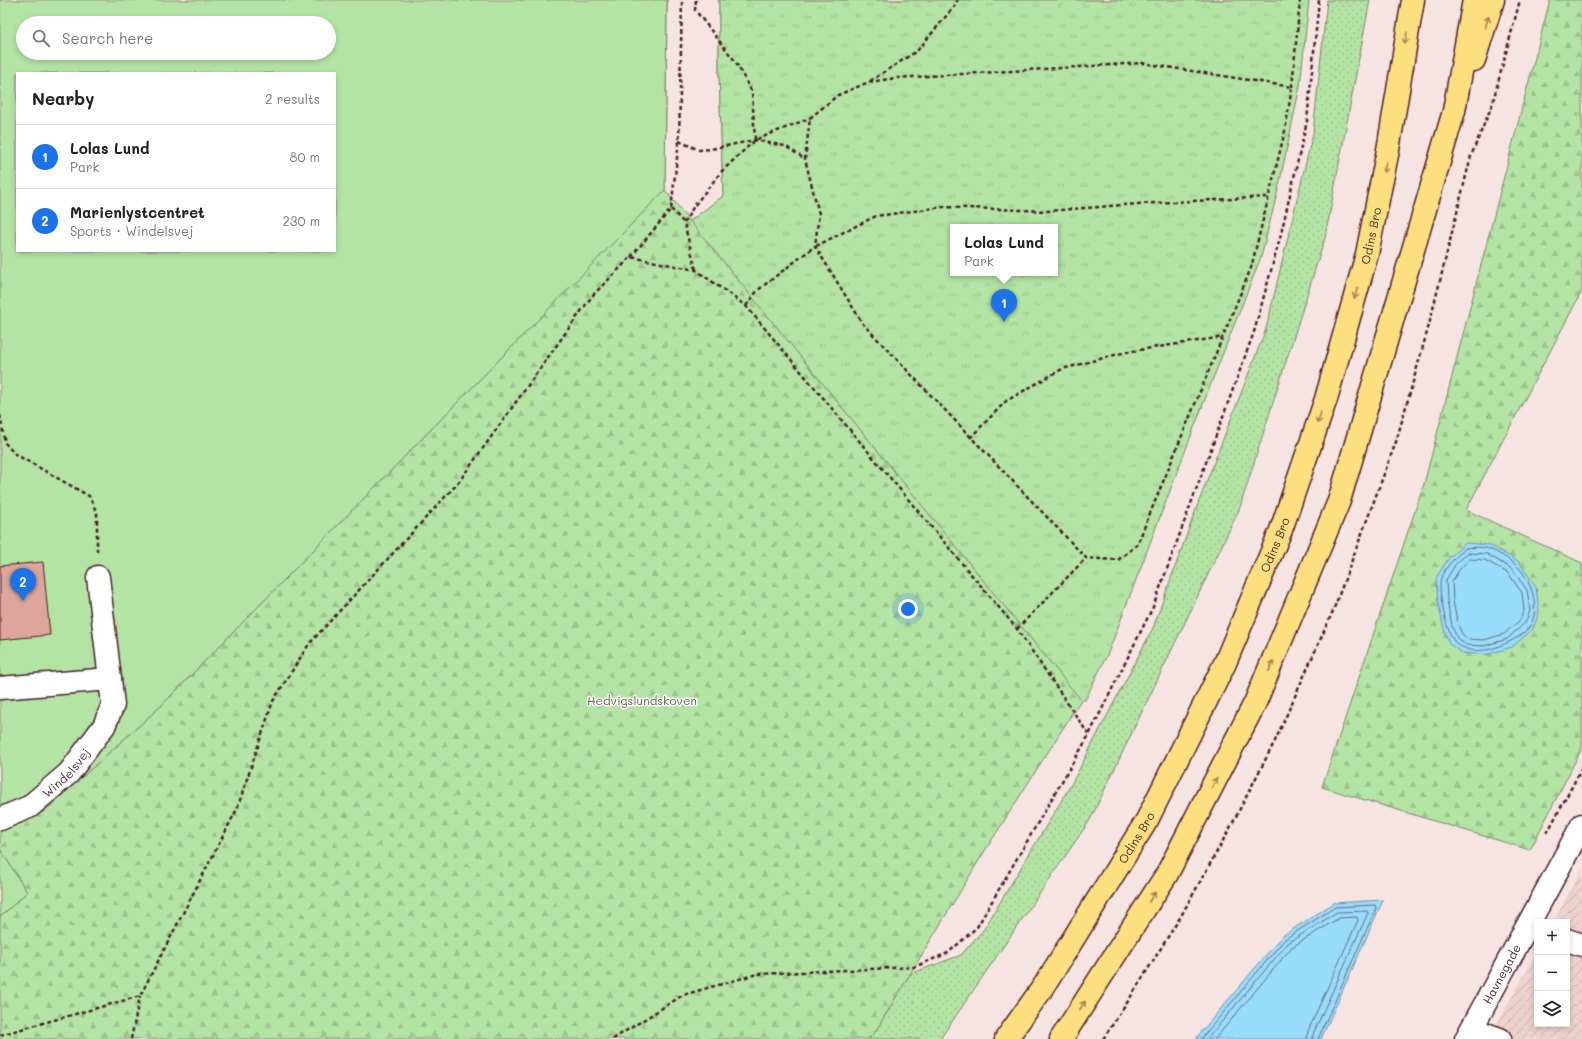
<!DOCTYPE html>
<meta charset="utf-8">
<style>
:root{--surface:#fff;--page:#f6f6f6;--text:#222;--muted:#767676;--line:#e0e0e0;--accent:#1a73e8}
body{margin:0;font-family:Mali,sans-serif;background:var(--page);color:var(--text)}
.controls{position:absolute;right:12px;bottom:12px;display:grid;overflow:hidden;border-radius:0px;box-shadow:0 2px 6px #0003}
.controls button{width:36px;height:36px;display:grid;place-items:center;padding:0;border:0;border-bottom:1px solid var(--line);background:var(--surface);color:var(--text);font:20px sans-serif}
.you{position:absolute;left:908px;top:609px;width:14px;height:14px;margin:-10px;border:3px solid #fff;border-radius:50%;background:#1a73e8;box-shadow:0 0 0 6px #1a73e833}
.badge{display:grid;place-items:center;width:26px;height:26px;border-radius:50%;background:var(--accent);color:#fff;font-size:13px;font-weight:700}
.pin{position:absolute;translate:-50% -33px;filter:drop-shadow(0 1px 2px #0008)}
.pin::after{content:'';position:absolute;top:21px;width:14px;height:12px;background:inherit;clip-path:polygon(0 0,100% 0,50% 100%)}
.popup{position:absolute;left:950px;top:224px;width:108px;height:52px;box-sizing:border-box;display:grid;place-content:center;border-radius:0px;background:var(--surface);filter:drop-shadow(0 1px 3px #0005);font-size:13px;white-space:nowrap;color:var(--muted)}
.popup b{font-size:15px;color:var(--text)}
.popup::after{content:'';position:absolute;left:50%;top:100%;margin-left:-8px;border:8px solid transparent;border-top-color:var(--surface)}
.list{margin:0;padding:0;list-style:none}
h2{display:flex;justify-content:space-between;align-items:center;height:52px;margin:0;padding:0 16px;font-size:17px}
h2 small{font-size:13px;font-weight:400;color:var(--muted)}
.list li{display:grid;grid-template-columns:26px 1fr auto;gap:12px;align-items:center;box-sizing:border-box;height:64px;padding:0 16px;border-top:1px solid var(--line)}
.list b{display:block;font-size:15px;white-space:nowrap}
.list p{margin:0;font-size:13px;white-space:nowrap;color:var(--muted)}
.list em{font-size:13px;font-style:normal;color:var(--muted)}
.icon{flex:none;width:22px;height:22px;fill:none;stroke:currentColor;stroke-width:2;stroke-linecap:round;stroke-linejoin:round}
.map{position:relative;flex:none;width:1582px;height:1039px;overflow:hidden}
.search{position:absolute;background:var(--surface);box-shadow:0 2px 6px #0003;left:16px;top:16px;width:320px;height:44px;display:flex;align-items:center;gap:10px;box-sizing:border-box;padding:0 14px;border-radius:22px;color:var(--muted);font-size:15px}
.panel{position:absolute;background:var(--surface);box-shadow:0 2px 6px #0003;left:16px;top:72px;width:320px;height:180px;border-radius:0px}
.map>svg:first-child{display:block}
.industrial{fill:url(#industrial-furrows)}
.grass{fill:url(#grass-dots);stroke:#7e8268}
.forest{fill:url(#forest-firs);stroke:#7e8268;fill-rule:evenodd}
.park{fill:url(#park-tufts);stroke:#7e8268;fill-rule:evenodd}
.garden{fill:#b3e4a4;stroke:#7e8268;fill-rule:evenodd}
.water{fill:#98dcfb;stroke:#7990a8}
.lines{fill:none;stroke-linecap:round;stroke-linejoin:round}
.shore{stroke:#696b7e;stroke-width:1}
.building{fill:#dea59a;stroke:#4a1f2b}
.minor-casing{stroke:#4a1f2b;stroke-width:25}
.major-casing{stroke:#4a1f2b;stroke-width:25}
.path{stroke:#4a1f2b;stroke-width:2.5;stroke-dasharray:4 3;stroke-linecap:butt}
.minor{stroke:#fff;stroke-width:22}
.major{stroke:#fce080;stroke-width:22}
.oneway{stroke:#a38056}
.labels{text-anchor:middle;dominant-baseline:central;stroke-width:3;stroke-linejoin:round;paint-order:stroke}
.street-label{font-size:12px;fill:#4a1f2b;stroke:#fff}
.park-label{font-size:12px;fill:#6a5a4f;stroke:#fff}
</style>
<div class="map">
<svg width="1582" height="1039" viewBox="0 0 1582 1039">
<defs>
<pattern id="industrial-furrows" width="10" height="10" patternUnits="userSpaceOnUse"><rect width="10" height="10" fill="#eed1cc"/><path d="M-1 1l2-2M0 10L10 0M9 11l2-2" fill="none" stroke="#ceb3af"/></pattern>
<pattern id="grass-dots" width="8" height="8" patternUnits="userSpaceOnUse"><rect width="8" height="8" fill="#b3e4a4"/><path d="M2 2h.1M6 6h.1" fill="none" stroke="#9bc38d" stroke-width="1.8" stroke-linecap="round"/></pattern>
<pattern id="forest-firs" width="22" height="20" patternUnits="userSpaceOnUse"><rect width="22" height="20" fill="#b3e4a4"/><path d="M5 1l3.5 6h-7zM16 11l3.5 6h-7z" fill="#9bc38d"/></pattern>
<pattern id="park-tufts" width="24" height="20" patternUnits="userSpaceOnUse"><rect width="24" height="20" fill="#b3e4a4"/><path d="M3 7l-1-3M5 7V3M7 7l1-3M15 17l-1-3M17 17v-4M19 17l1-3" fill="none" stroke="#9bc38d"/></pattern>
</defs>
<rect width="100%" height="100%" fill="#f5e4e1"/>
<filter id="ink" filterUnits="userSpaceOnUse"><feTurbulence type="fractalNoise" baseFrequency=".025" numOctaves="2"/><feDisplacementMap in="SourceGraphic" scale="8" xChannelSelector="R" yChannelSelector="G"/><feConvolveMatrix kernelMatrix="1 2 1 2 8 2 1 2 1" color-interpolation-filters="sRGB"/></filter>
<g filter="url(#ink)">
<path class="industrial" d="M 1582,869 L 1582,1039 L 1489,1039 L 1537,951 L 1537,1024 L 1567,1024 L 1567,922 L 1553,922 Z"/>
<path class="grass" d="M 1327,0 L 1370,0 L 1325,238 L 1239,510 L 1090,820 L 940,1039 L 868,1039 L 875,1032 L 910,974 L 961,955 L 984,929 L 1072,783 L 1153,628 L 1199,501 L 1266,329 L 1313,133 Z"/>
<g class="forest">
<path d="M 667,0 L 665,190 L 690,221 L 723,196 L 719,71 L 719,0 L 1297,0 L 1106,649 L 1081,700 L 981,857 L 875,1032 L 868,1039 L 0,1039 L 0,917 L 27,892 L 0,849 L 0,831 L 43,812 L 162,705 L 664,190 ZM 953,227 L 1055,227 L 1055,273 L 953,273 Z"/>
<path d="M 1550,0 L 1582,0 L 1582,291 L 1466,510 L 1582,563 L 1582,748 L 1530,850 L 1322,787 L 1424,484 Z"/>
</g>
<path class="park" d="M 719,0 L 1309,0 L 1300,86 L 1278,190 L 1261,257 L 1210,386 L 1108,653 L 1085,700 L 1081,700 L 690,221 L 723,196 L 719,71 ZM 953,227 L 1055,227 L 1055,273 L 953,273 Z"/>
<g class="garden">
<path d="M 0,0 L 667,0 L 665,190 L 162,705 L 43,812 L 0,831 ZM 23,23 L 329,23 L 329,53 L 23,53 ZM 17,73 L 335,73 L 335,251 L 17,251 Z"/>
<path d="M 0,849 L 27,892 L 0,917 Z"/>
</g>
<g class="water">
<path d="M 1465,543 L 1490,545 L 1519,562 L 1536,587 L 1539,612 L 1533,629 L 1512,647 L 1485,655 L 1463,653 L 1449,644 L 1444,629 L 1438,603 L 1436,578 L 1448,559 Z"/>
<path d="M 1383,900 L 1321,1039 L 1197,1039 L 1197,1037 L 1282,936 L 1334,903 Z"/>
</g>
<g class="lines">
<g class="shore">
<path d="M 1466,548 C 1473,547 1484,547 1490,549 C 1498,553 1509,559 1516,565 C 1531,579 1541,608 1530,626 C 1522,637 1506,644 1494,648 C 1481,652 1468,652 1457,644 C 1447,638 1437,589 1441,578 C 1445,566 1457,556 1466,548 Z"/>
<path d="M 1468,553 L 1487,554 L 1512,569 L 1527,590 L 1530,611 L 1525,623 L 1507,639 L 1484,646 L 1466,645 L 1457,638 L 1452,626 L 1447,601 L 1446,580 L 1455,565 Z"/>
<path d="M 1470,559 L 1485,560 L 1508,573 L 1522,593 L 1524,610 L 1520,620 L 1504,634 L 1484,640 L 1468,639 L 1462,634 L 1458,625 L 1453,601 L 1452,581 L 1460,569 Z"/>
<path d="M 1201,1039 L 1285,939 L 1335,907 L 1375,905 L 1376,908 L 1318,1039"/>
<path d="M 1207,1039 L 1288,943 L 1337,912 L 1367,911 L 1368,913 L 1313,1034 L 1313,1039"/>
<path d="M 1215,1039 L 1292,947 L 1339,918 L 1357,917 L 1358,920 L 1308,1031 L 1307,1039"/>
</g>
</g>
<path class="building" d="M 43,562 L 50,635 L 0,640 L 0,566 Z"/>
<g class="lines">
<g class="minor-casing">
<g id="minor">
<path d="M 0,688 L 110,679"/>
<path id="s1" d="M 0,819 L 29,807 L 69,773 L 104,726 L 113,705 L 98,577"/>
<path d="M 1567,940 L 1582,945"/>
<path d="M 1472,1029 L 1500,1039"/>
<path id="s2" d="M 1466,1039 L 1582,825"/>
</g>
</g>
<g class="major-casing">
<g id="major">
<path d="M 1474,60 L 1493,0"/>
<path id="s3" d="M 1006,1039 L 1044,986 L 1147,820 L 1225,663 L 1281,530 L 1326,399 L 1367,254 L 1388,150 L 1413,0"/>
<path d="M 1061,1039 L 1167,874 L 1255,703 L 1339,501 L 1454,111 L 1474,0"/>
</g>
</g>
<g class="path">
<path d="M 696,0 L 695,10 L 735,61 L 752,92 L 755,140"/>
<path d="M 870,81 L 917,51 L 957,3 L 957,0"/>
<path d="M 1292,87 L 1300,0"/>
<path d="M 679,141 L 699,150 L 711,149 L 755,140 L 785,146 L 805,159"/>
<path d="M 671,209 L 684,223 L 696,270"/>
<path d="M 684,223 L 694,206 L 721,172 L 755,140 L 810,118"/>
<path d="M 816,246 L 876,216 L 943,207 L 1047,211 L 1136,204 L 1269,197"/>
<path d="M 631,257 L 671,209 L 679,141 L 682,0"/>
<path d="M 746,306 L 758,290 L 815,246 L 863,324 L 1086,558 L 1118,560 L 1137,545 L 1251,268 L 1285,131 L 1292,87 L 1142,63 L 896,78 L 869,82 L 838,95 L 810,118 L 805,159 L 819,214 L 815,246"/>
<path d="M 0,415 L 5,443 L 15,454 L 89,496 L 97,513 L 97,553"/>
<path d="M 970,438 L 1006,401 L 1062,369 L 1126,352 L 1223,337"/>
<path d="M 1017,629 L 1086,558"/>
<path d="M 1547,833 L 1582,768"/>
<path d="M 0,1035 L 140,996 L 237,809 L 273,701 L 309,644 L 458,483 L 592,296 L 631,257 L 696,270 L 746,306 L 1017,629 L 1089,735"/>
<path d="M 131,1039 L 140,996"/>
<path d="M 613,1039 L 683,995 L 757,974 L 914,967 L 948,953 L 977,927 L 1089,735 L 1153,607 L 1254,332 L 1280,238 L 1307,121 L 1319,0"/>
<path d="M 1103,1039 L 1125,1006 L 1181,916 L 1230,828 L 1275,741 L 1333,611 L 1396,442 L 1429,325 L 1471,156 L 1492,105 L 1520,0"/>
</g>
<use href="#minor" class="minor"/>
<use href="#major" class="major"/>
</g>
<defs><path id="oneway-shaft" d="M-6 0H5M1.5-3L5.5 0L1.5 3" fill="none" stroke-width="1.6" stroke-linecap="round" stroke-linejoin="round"/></defs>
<g class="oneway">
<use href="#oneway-shaft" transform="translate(1487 22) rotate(-73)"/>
<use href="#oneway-shaft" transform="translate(1406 38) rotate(99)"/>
<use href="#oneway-shaft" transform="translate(1385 167) rotate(102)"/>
<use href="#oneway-shaft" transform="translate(1356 293) rotate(106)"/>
<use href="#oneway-shaft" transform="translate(1319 418) rotate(109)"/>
<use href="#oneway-shaft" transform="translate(1271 666) rotate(-67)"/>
<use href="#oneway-shaft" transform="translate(1214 783) rotate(-63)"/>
<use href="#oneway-shaft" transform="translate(1152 897) rotate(-57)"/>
<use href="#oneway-shaft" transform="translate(1082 1006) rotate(-57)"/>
</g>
</g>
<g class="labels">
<g class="street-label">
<text stroke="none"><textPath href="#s3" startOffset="888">Odins Bro</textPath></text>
<text stroke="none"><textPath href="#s3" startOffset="564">Odins Bro</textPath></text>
<text stroke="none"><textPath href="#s1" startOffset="82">Windelsvej</textPath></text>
<text stroke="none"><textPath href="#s3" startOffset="240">Odins Bro</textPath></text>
<text stroke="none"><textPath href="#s2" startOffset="74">Havnegade</textPath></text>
</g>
<g class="park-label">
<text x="642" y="700">Hedvigslundskoven</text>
</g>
</g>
</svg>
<div class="controls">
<button>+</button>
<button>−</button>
<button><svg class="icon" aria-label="layers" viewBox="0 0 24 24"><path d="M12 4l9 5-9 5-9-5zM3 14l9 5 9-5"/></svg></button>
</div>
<div class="you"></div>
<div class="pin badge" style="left:1004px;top:322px">1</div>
<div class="popup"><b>Lolas Lund</b>Park</div>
<div class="pin badge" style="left:23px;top:601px">2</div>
<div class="search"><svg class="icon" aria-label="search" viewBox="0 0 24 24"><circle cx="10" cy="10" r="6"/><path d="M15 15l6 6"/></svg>Search here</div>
<section class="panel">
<h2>Nearby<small>2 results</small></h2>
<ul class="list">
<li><span class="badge">1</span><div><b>Lolas Lund</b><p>Park</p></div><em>80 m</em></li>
<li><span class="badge">2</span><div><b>Marienlystcentret</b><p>Sports · Windelsvej</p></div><em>230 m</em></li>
</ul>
</section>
</div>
